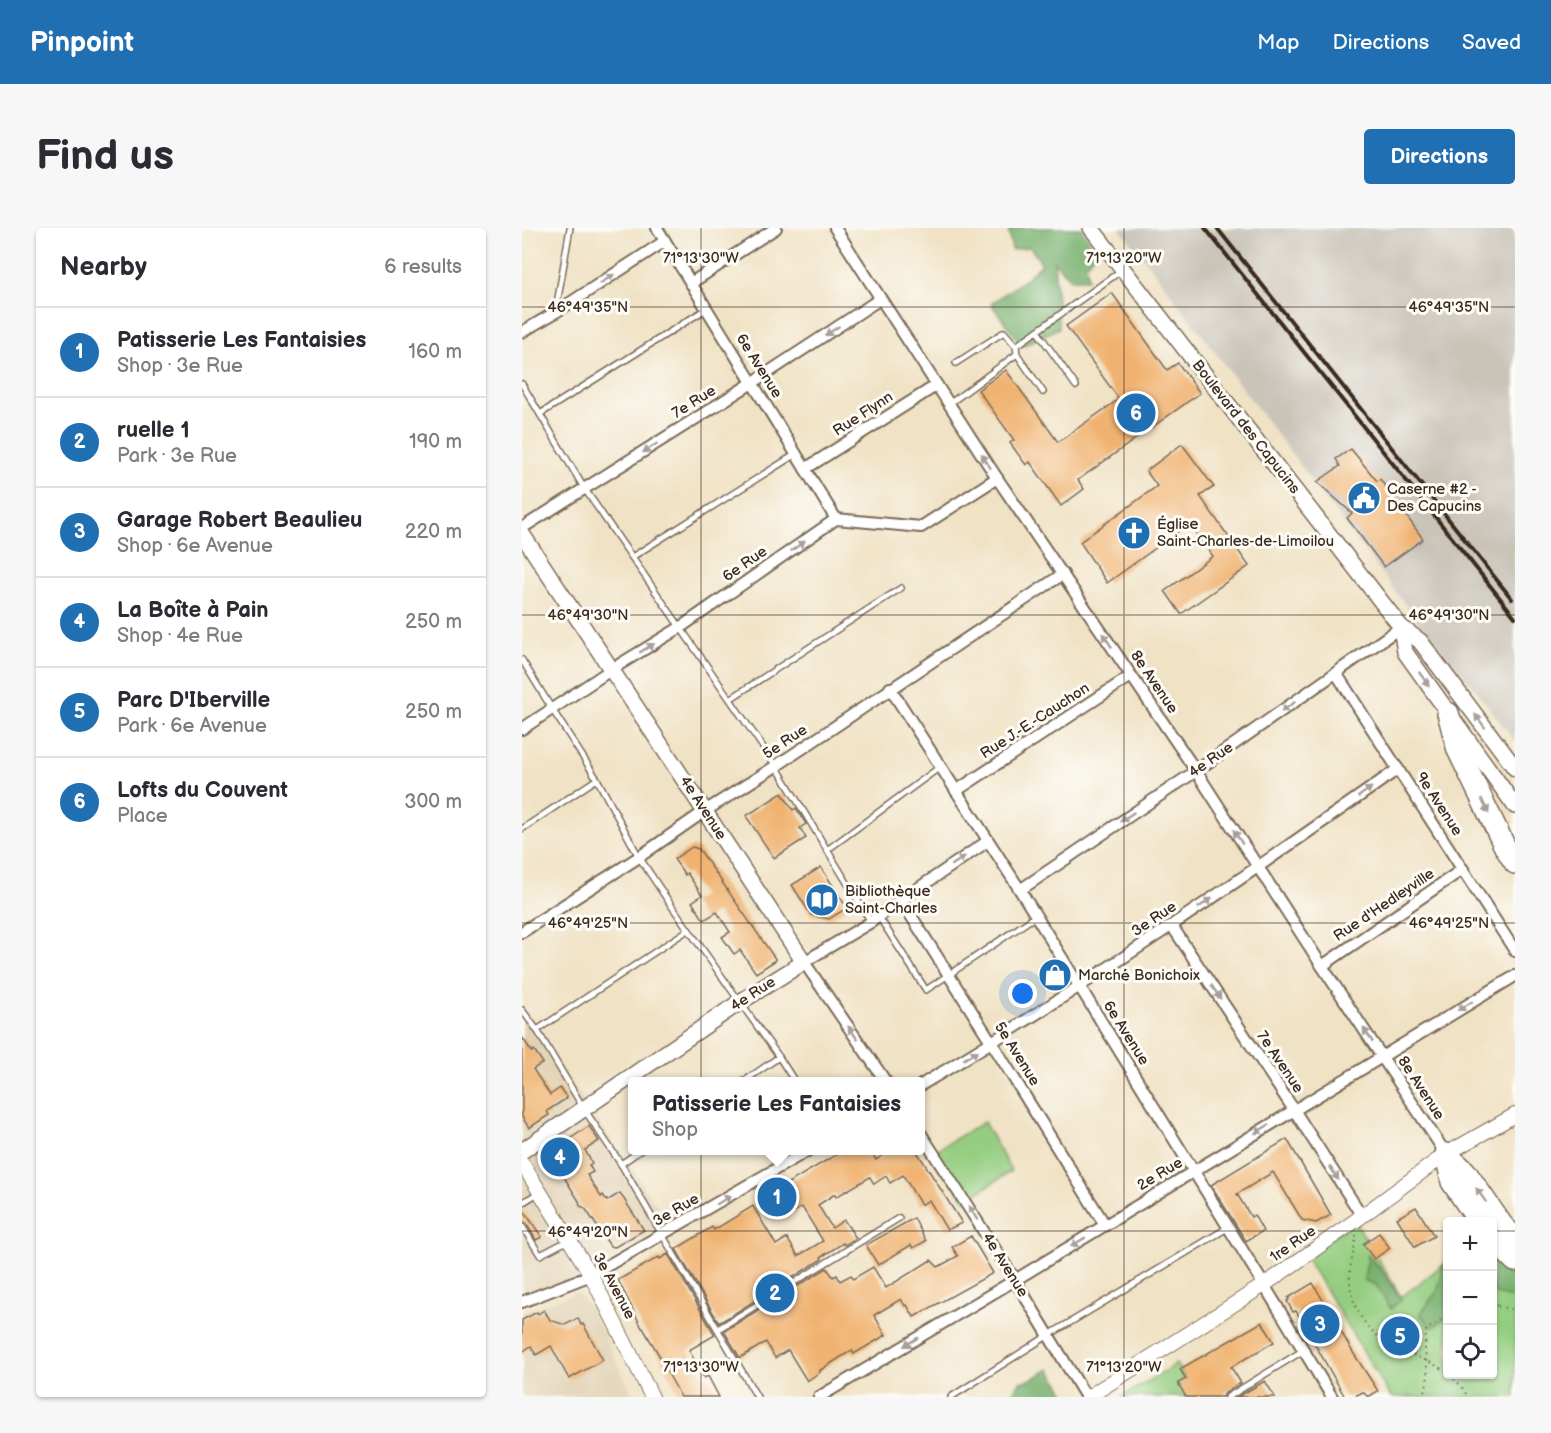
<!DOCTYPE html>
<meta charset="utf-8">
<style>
:root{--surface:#fff;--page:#f7f7f7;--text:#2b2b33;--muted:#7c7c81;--line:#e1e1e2;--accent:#1f6fb2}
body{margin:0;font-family:"Balsamiq Sans",sans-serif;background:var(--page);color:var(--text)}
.controls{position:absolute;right:18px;bottom:18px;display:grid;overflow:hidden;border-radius:6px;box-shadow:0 2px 4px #0004}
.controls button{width:54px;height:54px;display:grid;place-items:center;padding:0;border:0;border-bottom:2px solid var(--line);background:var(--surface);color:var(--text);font:30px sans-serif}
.you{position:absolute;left:501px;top:766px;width:21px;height:21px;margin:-15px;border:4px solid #fff;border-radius:50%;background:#1a73e8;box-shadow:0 0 0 9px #1a73e833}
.badge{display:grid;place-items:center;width:39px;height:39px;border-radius:50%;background:var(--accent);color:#fff;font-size:20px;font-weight:700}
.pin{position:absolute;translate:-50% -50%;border:3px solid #fff;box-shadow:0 2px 6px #0006}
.popup{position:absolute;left:106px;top:849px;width:297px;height:78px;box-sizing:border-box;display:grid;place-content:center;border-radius:6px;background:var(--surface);filter:drop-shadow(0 2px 4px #0005);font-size:20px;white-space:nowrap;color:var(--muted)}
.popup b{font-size:22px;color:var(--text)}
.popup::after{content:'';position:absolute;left:50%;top:100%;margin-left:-12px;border:12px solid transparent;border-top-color:var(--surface)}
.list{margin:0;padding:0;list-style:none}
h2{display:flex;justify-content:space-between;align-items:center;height:78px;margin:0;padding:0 24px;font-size:26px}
h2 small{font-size:20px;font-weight:400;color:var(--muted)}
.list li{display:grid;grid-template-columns:39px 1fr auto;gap:18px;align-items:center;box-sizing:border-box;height:90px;padding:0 24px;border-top:2px solid var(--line)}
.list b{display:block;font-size:22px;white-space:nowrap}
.list p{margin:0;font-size:20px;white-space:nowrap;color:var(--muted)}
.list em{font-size:20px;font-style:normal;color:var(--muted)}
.icon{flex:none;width:33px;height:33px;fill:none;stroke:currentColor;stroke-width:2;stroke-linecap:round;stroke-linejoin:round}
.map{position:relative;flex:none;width:993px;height:1169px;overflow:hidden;border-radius:6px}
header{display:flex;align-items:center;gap:36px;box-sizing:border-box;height:84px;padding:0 30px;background:var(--accent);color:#fff}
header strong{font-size:28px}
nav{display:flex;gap:33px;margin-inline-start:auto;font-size:21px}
.intro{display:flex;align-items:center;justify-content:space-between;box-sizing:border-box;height:144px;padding:0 36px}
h1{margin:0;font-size:42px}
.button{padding:15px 27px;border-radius:6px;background:var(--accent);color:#fff;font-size:21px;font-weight:700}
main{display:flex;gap:36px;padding:0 36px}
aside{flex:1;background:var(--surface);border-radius:6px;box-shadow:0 2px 4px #0004}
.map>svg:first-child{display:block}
.built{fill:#e1d2b4}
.industrial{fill:#c9c3b8}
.green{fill:#94cd80;stroke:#687c4f;stroke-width:1.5}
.forest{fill:#77b06e;stroke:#596d46;stroke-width:1.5}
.building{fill:#f0b270}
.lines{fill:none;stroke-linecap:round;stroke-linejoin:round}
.service-casing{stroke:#7a6a58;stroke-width:8}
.minor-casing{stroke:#7a6a58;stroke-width:14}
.tertiary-casing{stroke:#7a6a58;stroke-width:16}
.secondary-casing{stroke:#7a6a58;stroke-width:18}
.motorway-casing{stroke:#7a6a58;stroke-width:24}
.path{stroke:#7a6a58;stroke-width:2;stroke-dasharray:1.5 4.5;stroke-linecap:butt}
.service{stroke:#fff;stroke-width:5}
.minor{stroke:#fff;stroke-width:10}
.tertiary{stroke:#fff;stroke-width:14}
.secondary{stroke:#fff;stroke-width:15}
.motorway{stroke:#fff;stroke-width:21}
.rail{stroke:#3b2a1e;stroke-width:4}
.oneway{fill:#a79f9a}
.ticks{fill:none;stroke:#3b2a1e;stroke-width:1.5;stroke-opacity:0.45}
.labels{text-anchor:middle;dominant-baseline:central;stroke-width:6;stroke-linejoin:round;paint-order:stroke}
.street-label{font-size:15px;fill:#3b2a1e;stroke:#fdfcf7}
.poi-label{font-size:15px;fill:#3b2a1e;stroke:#fdfcf7;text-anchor:start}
.ticks-label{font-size:15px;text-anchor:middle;fill:#3b2a1e;stroke:#fdfcf7;stroke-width:6;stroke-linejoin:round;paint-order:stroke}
</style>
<header>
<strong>Pinpoint</strong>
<nav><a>Map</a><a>Directions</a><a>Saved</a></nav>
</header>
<div class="intro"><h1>Find us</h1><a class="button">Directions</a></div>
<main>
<aside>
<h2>Nearby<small>6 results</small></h2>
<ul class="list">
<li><span class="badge">1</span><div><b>Patisserie Les Fantaisies</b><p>Shop · 3e Rue</p></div><em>160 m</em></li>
<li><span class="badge">2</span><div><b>ruelle 1</b><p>Park · 3e Rue</p></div><em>190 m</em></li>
<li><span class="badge">3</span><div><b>Garage Robert Beaulieu</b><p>Shop · 6e Avenue</p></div><em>220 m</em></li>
<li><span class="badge">4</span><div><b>La Boîte à Pain</b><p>Shop · 4e Rue</p></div><em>250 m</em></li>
<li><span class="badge">5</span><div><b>Parc D'Iberville</b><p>Park · 6e Avenue</p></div><em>250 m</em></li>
<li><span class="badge">6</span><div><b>Lofts du Couvent</b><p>Place</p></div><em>300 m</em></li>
</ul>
</aside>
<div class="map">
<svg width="993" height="1169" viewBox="0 0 993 1169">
<rect width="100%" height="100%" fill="#fdfcf7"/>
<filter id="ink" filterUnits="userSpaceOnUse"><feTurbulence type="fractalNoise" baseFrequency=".0167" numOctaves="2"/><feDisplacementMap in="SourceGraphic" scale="12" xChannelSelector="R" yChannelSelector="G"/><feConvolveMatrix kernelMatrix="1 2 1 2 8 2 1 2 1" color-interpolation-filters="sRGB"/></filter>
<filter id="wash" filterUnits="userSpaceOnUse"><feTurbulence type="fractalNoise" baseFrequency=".008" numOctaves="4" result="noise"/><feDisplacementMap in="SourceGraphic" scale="24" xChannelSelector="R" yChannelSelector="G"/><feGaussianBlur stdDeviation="1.35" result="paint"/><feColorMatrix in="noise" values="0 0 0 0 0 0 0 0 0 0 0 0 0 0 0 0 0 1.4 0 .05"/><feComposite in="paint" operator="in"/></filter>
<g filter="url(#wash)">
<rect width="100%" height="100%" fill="#f0e2c4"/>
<g class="built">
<path d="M 0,784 L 146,993 L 69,1045 L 0,1072 Z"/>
<path d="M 52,1065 L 56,1065 L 59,1068 L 64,1076 L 67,1077 L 112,1169 L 0,1169 L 0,1085 Z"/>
</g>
<path class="industrial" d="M 597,0 L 993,0 L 993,513 L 958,468 L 901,400 L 634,46 Z"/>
<g class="green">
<path d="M 462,894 L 489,943 L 443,973 L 411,924 Z"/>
<path d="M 833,993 L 879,1069 L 925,1034 L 926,1146 L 970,1146 L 971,1027 L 993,1047 L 993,1169 L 869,1169 L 783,1028 Z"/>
<path d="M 654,1136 L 675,1169 L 600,1169 Z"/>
</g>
<g class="forest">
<path d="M 486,0 L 559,0 L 574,25 L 564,36 L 566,51 L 549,51 L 532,34 L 537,100 L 500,118 L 469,76 L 503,51 L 520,36 L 508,19 L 490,22 Z"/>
<path d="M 846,1027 L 863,1047 L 879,1071 L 869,1081 L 854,1057 L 842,1052 Z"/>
<path d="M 971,1031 L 993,1050 L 993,1071 L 974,1066 L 971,1061 Z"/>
<path d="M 925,1035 L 925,1089 L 910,1100 L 898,1086 L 916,1062 L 921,1039 Z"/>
<path d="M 528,1141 L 542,1164 L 533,1169 L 488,1169 L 498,1154 L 510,1151 Z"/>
</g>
<g id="blocks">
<g class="building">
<path d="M 590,65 L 645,142 L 656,135 L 678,165 L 556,252 L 562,261 L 539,278 L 508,234 L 504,237 L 488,215 L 492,212 L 456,162 L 484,142 L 536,214 L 597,171 L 544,98 Z"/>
<path d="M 660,216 L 692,259 L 678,268 L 727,338 L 659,386 L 643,363 L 691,328 L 667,296 L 585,355 L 558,314 L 635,258 L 624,243 Z"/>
<path d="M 829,221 L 855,253 L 858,251 L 901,311 L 862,339 L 825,290 L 830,285 L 795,254 L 818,238 L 814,231 Z"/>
<path d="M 260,565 L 271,582 L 274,580 L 284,596 L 278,600 L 284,610 L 252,630 L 224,588 Z"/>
<path d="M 170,619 L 177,621 L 254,732 L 234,745 L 218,722 L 212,726 L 200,709 L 208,704 L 195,684 L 182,692 L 170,674 L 180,667 L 165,645 L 163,647 L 152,631 Z"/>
<path d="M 299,639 L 325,680 L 307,691 L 289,687 L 270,657 Z"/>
<path d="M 0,809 L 10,824 L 12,822 L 21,835 L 11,841 L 28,867 L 38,860 L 45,870 L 25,883 L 27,887 L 7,900 L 0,889 Z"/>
<path d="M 67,898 L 77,913 L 63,922 L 70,935 L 67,937 L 71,944 L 65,947 L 79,969 L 81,967 L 85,973 L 98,965 L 122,1002 L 93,1019 L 88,1018 L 63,980 L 58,978 L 57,973 L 27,925 Z"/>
<path d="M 765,911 L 809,987 L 794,995 L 780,992 L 751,944 L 715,966 L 729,989 L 732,987 L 741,1003 L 724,1013 L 689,957 Z"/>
<path d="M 322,922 L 348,922 L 354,932 L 369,922 L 394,922 L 440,995 L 425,1002 L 407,972 L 399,977 L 381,947 L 368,955 L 364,948 L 352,956 L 348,949 L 314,969 L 313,966 L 296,977 L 310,1000 L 322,992 L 334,1010 L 323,1017 L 321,1015 L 299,1029 L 300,1031 L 197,1095 L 154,1021 L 190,999 L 192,1002 L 231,978 L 254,1017 L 265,1010 L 276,1028 L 301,1013 L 280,979 L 267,987 L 254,964 L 267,957 L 266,955 Z"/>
<path d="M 894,979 L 912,1008 L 893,1019 L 875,990 Z"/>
<path d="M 0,980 L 20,1009 L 14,1012 L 4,995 L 0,993 Z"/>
<path d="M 392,990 L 404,1013 L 391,1020 L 389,1017 L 356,1037 L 344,1017 Z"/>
<path d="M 857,1005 L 868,1020 L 852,1031 L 841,1016 Z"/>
<path d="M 449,1008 L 471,1045 L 392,1089 L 385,1077 L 383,1078 L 379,1071 L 352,1087 L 364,1107 L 332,1126 L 330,1122 L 297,1143 L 298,1144 L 285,1153 L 266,1122 L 253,1130 L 244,1114 L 218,1130 L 202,1103 L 305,1040 L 311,1049 L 315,1047 L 318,1053 L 329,1047 L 331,1051 L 351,1039 L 364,1060 L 409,1032 L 416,1039 L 436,1028 L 430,1019 Z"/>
<path d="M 146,1026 L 193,1107 L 167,1122 L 182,1150 L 186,1148 L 197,1169 L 159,1169 L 143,1140 L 144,1139 L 121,1100 L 120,1100 L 96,1052 L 137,1029 L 138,1031 Z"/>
<path d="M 791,1055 L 832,1126 L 856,1163 L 846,1169 L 841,1164 L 831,1169 L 823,1169 L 774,1083 L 771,1084 L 765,1073 L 767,1072 L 766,1070 Z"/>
<path d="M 22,1082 L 28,1092 L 43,1097 L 56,1090 L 59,1097 L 61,1096 L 81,1132 L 47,1151 L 29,1118 L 14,1127 L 9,1118 L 0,1124 L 0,1092 L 15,1084 L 16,1086 Z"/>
<path d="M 740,1094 L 752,1114 L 709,1139 L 719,1155 L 703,1165 L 701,1169 L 664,1169 L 656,1155 L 664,1151 L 658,1141 Z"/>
<path d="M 743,1153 L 753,1169 L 715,1169 L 724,1164 Z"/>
</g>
</g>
</g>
<g filter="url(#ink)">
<use href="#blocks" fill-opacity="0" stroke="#7a6a58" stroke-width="1.5"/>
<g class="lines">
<g class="service-casing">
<g id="service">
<path d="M 34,82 L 48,0"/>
<path d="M 515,103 L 554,158"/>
<path d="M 495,126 L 521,164"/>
<path d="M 434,135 L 482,104 L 494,118"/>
<path d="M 0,156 L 62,260 L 254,538 L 349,694"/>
<path d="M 427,176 L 495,126 L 494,118 L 600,42"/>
<path d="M 18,186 L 184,81"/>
<path d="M 110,329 L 274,226"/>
<path d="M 0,432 L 30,481 L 75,551 L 117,629 L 149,677 L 257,829 L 273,854"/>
<path d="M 208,471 L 379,360"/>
<path d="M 0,601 L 75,551"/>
<path d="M 305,622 L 418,539"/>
<path d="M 357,689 L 404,762 L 514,688"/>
<path d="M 0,782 L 15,802 L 62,881 L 99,936 L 235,1169"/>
<path d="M 15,802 L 166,702"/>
<path d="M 221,854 L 257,829"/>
<path d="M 99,936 L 119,922"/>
<path d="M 0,975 L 16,965"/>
<path d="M 0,998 L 18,1027 L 47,1012"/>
<path d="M 196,1101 L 377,990"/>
<path d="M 429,1169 L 527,1107 L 707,999"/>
<path d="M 706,1169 L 782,1122"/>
</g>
</g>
<g class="minor-casing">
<g id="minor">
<path d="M 135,0 L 314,291"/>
<path d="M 313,0 L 475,250 L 674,543 L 800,738 L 924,926"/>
<path d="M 169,55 L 254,0"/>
<path d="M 0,104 L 34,84 L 143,13"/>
<path d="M 283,241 L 415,157"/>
<path d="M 0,300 L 230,155 L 358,71"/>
<path d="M 814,445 L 993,723"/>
<path d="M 368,460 L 498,662 L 742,1057 L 810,1169"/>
<path d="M 0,501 L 90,441 L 159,399 L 314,291 L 399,299 L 475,250"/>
<path d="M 434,563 L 609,448"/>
<path d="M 498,662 L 674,543 L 879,399"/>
<path d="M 379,672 L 470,815 L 583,997"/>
<path d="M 650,698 L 772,882 L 840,988"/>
<path d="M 0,704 L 117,629 L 183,583 L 254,538 L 541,346"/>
<path d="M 800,738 L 941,641"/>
<path d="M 364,854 L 282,734 L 349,694 L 379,672 L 466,613"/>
<path d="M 399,857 C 563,759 720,651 876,541"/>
<path d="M 399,906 L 493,1052 L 564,1169"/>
<path d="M 0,1074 L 69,1047 L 287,922"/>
<path d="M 297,1169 L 493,1052 L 993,748"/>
</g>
</g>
<g class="tertiary-casing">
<g id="tertiary">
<path d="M 0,935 L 69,1047 L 130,1169"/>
<path d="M 566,1169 L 742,1057 L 833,993 L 924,926 L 993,887"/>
</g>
</g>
<g class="secondary-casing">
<g id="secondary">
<path d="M 569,0 L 879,399 L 898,413 L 993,540"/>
<path d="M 0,306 L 282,734 L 218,774 L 0,923"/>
<path d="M 879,399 L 883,424 L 993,578"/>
</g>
</g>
<g class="motorway-casing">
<g id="motorway">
<path d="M 926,485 L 936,522 L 983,619 L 993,635"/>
<path d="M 924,926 L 943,943 L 980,997 L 993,1010"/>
<path d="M 924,926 L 930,954 L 957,994"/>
<path d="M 970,1010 L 993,1033"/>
</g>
</g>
<g class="path">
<path d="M 834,1007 C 833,1019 829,1032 828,1044 C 826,1075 843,1105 872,1118 C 890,1127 909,1133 926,1145"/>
<path d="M 970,1072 L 976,1079"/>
<path d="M 970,1077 L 993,1082"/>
<path d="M 928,1146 L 940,1159 L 946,1169"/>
<path d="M 902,1169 L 906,1149 L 903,1121 L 904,1102 L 926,1088"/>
</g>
<use href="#service" class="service"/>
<use href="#minor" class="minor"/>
<use href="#tertiary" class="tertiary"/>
<use href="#secondary" class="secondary"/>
<use href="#motorway" class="motorway"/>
<g class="rail">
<path d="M 683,0 L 993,389"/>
<path d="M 695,0 L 990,371"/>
</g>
</g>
<defs><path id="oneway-solid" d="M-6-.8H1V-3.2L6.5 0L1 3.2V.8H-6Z" transform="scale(1.5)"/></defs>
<g class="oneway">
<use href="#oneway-solid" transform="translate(85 51) rotate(-33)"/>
<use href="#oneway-solid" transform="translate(310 103) rotate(147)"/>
<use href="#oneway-solid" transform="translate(128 220) rotate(148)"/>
<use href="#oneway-solid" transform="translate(464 233) rotate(-123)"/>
<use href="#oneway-solid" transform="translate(276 318) rotate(-35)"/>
<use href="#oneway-solid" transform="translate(585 412) rotate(-124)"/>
<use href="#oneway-solid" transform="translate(125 420) rotate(-31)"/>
<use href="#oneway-solid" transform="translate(902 451) rotate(54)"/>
<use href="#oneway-solid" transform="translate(766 479) rotate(145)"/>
<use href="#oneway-solid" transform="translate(958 493) rotate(-127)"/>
<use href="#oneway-solid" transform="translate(843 564) rotate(-35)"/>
<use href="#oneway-solid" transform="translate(963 578) rotate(64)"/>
<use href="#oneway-solid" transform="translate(605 589) rotate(146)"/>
<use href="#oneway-solid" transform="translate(716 609) rotate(-122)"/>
<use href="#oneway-solid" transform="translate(436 633) rotate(-34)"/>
<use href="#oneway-solid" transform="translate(683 675) rotate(-34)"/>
<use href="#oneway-solid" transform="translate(694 764) rotate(56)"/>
<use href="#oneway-solid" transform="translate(943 778) rotate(149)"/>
<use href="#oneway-solid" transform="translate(331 805) rotate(-125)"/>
<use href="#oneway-solid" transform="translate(846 807) rotate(-124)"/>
<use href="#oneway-solid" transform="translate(449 827) rotate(-31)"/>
<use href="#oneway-solid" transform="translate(740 901) rotate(148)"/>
<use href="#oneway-solid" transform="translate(812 945) rotate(58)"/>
<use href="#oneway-solid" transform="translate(959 967) rotate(-125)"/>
<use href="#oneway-solid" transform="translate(202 972) rotate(-30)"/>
<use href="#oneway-solid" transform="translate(451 985) rotate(-122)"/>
<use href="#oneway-solid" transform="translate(556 1014) rotate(149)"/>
<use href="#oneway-solid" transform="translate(389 1114) rotate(149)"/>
</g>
</g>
<path class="ticks" d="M 179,0 L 179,1169M 602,0 L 602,1169M 0,79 L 993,79M 0,387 L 993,387M 0,695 L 993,695M 0,1003 L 926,1003M 970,1003 L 993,1003"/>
<defs>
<g id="civic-disc" transform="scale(1.725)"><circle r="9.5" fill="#1f6fb2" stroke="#fdfcf7"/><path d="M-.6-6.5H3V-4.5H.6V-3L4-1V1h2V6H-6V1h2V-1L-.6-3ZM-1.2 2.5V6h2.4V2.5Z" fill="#fff"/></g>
<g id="church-disc" transform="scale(1.725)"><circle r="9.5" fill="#1f6fb2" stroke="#fdfcf7"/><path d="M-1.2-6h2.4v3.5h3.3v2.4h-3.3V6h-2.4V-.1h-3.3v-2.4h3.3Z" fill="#fff"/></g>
<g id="library-disc" transform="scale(1.725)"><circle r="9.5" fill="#1f6fb2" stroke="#fdfcf7"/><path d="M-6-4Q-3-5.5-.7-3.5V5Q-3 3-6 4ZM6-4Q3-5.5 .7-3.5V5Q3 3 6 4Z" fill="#fff"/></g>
<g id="shop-disc" transform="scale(1.725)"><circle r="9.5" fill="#1f6fb2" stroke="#fdfcf7"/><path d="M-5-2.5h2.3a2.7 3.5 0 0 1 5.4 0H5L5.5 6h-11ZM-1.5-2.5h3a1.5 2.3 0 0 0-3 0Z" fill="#fff"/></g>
</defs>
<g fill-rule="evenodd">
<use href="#civic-disc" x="842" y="270"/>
<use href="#church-disc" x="612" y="305"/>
<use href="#library-disc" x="300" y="672"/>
<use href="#shop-disc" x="533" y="747"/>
</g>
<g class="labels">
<g class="street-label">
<text transform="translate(237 138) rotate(58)">6e Avenue</text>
<text transform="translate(172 174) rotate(-32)">7e Rue</text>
<text transform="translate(341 186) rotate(-33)">Rue Flynn</text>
<text transform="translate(724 199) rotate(52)">Boulevard des Capucins</text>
<text transform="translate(223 336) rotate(-35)">6e Rue</text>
<text transform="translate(632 454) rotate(56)">8e Avenue</text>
<text transform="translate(513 493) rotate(-33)">Rue J.-E.-Cauchon</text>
<text transform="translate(263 514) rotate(-34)">5e Rue</text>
<text transform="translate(689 532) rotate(-35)">4e Rue</text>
<text transform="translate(917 576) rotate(57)">9e Avenue</text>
<text transform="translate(181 580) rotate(57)">4e Avenue</text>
<text transform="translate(862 677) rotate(-34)">Rue d'Hedleyville</text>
<text transform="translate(632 691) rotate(-34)">3e Rue</text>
<text transform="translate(231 766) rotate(-33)">4e Rue</text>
<text transform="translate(604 805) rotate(58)">6e Avenue</text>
<text transform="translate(495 826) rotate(58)">5e Avenue</text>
<text transform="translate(758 834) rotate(56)">7e Avenue</text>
<text transform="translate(899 860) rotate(57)">8e Avenue</text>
<text transform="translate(638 946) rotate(-31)">2e Rue</text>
<text transform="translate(154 982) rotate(-30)">3e Rue</text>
<text transform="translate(771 1016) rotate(-35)">1re Rue</text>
<text transform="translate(483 1037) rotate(58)">4e Avenue</text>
<text transform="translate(92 1058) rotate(62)">3e Avenue</text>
</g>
<g class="poi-label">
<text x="865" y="261">Caserne #2 -<tspan x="865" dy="17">Des Capucins</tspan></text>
<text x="635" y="296">Église<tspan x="635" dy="17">Saint-Charles-de-Limoilou</tspan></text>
<text x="323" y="663">Bibliothèque<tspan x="323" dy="17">Saint-Charles</tspan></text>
<text x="556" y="747">Marché Bonichoix</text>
</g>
</g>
<g class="ticks-label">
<text x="179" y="35">71°13'30"W</text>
<text x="602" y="35">71°13'20"W</text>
<text x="66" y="84">46°49'35"N</text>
<text x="927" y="84">46°49'35"N</text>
<text x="66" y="392">46°49'30"N</text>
<text x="927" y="392">46°49'30"N</text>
<text x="66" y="700">46°49'25"N</text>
<text x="927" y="700">46°49'25"N</text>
<text x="66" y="1009">46°49'20"N</text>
<text x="179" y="1144">71°13'30"W</text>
<text x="602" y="1144">71°13'20"W</text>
</g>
</svg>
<div class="controls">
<button>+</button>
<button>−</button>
<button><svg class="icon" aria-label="locate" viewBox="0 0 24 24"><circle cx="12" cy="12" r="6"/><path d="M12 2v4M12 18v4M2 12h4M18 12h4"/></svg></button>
</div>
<div class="you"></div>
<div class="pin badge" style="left:255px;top:969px">1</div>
<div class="popup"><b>Patisserie Les Fantaisies</b>Shop</div>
<div class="pin badge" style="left:253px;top:1065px">2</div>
<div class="pin badge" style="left:798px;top:1096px">3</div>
<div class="pin badge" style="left:38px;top:929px">4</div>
<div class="pin badge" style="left:878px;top:1108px">5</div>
<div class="pin badge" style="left:614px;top:185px">6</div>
</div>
</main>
